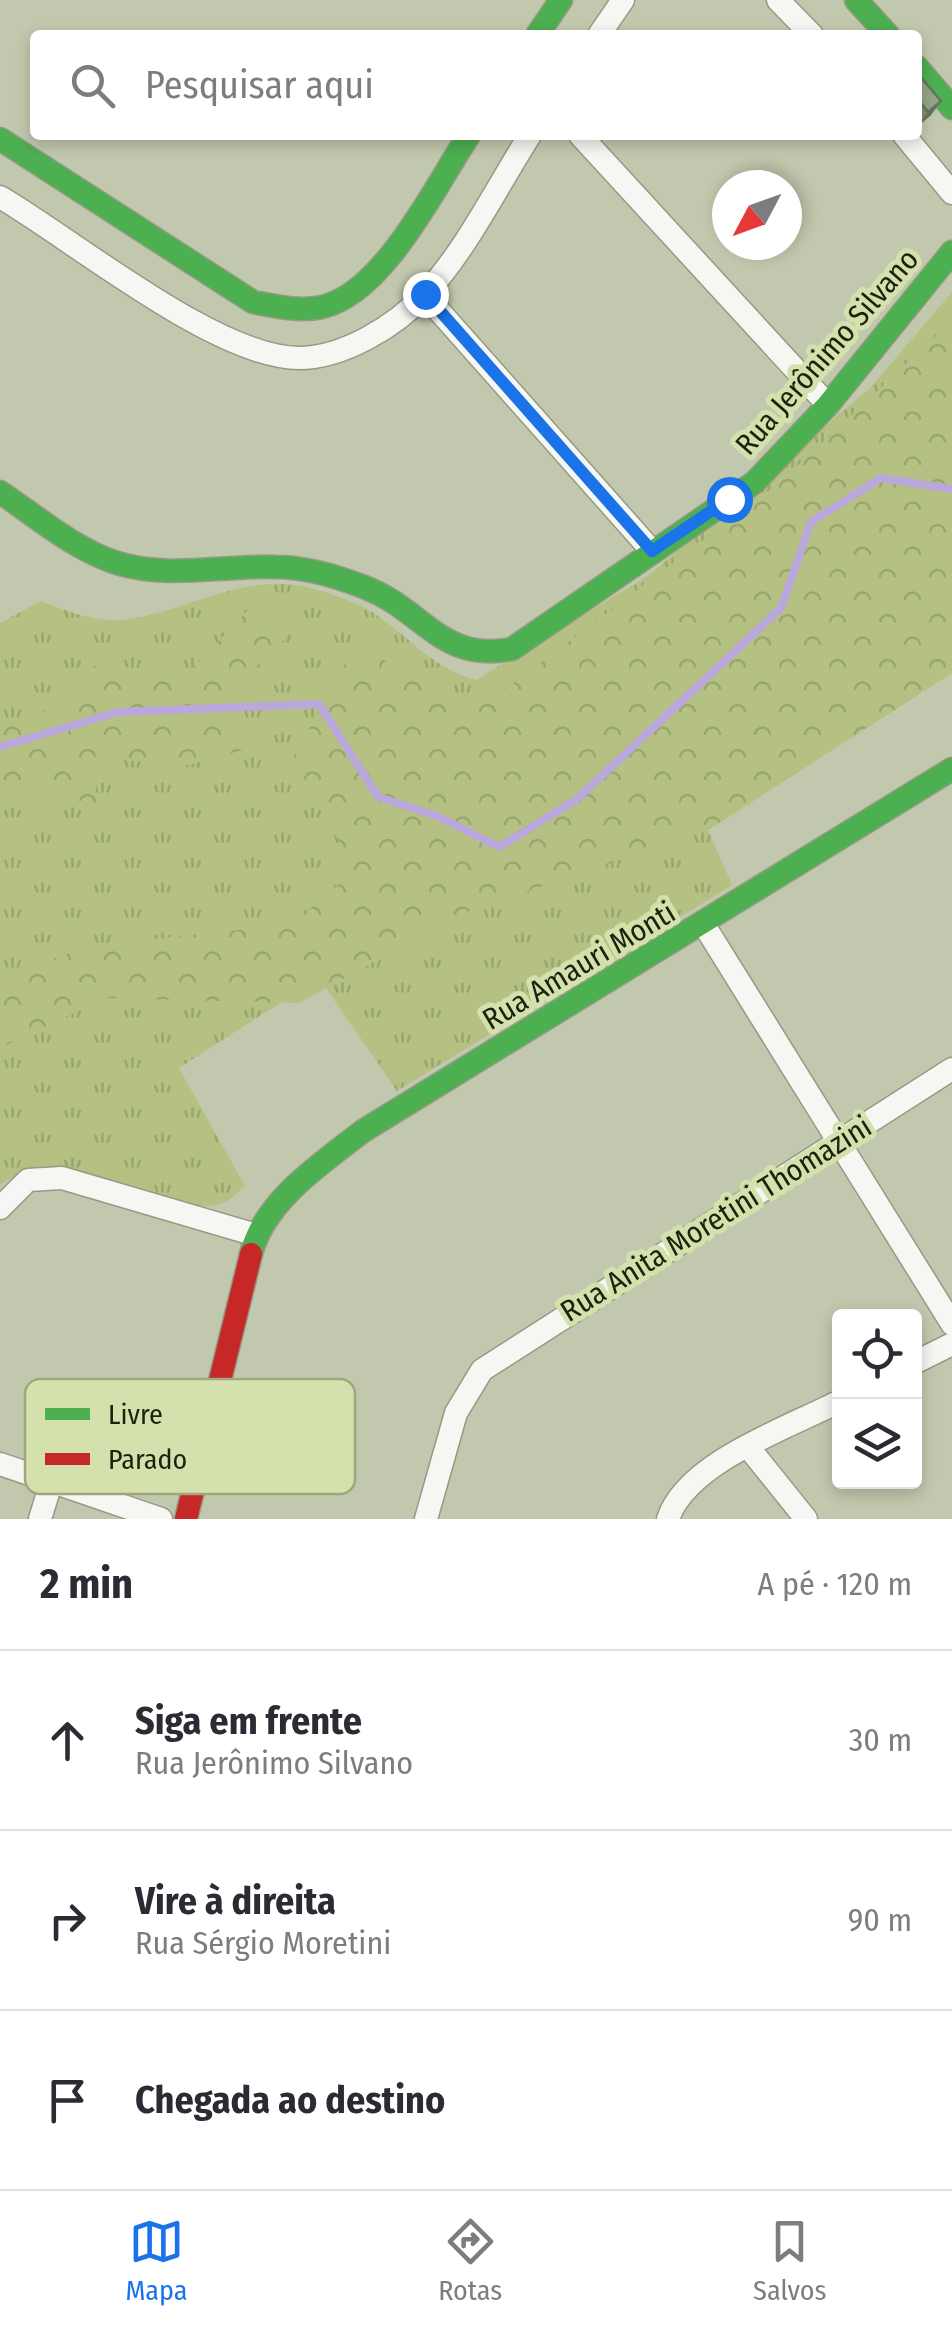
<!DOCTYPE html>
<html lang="pt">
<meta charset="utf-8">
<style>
:root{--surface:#fff;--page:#f7f7f7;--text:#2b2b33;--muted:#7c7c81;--line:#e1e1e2;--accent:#1a73e8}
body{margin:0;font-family:"Fira Sans Condensed",sans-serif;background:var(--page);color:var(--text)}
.controls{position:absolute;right:30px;bottom:30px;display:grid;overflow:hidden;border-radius:10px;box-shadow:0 5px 15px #0003}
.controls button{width:90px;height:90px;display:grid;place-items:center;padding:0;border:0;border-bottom:2px solid var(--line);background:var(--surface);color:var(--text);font:50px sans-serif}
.compass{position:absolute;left:712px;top:170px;width:90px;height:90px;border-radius:50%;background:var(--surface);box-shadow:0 5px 15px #0003;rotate:229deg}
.stop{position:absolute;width:30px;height:30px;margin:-22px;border:8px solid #1a73e8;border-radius:50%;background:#fff}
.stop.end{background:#1a73e8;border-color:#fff;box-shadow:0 2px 10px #0008}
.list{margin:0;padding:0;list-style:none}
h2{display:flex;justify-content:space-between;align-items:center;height:130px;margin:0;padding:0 40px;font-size:42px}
h2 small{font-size:32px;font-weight:400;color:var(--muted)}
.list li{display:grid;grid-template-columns:65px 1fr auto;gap:30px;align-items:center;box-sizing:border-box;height:180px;padding:0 40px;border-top:2px solid var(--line)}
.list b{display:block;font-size:38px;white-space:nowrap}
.list p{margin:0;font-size:32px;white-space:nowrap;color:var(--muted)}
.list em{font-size:32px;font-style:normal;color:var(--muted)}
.icon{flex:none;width:55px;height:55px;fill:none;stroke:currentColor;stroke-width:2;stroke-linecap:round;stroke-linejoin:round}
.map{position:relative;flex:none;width:952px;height:1519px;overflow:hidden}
.search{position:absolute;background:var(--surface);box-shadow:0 5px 15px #0003;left:30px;right:30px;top:30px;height:110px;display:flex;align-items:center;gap:25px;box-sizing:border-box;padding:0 35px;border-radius:10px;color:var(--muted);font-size:38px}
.sheet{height:670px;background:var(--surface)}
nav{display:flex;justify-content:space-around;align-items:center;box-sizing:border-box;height:140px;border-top:2px solid var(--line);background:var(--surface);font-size:28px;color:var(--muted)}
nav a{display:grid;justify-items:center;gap:5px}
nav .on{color:var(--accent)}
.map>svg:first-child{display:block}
.grass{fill:url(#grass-tufts)}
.forest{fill:url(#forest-crowns)}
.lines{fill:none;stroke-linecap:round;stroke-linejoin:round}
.stream{stroke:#baa7db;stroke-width:8}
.street-casing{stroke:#959a85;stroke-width:25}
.fast-casing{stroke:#959a85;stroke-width:25}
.jam-casing{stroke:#959a85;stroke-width:25}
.street{stroke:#f6f7f3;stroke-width:22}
.fast{stroke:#4caf50;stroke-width:22}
.jam{stroke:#c62828;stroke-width:22}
.wall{fill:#7f8f73}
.shaded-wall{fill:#68745e}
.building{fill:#94a686;stroke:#68745e;stroke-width:2.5}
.route{stroke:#1a73e8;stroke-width:12}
.labels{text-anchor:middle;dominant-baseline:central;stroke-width:10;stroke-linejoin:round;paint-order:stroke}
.street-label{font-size:30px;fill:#1d220e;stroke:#d5e1ad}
.key{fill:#d5e1ad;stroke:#9ea87d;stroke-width:2.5}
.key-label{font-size:28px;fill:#1d220e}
</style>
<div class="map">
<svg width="952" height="1519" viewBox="0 0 952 1519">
<defs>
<pattern id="grass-tufts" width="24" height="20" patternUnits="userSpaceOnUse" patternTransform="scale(2.5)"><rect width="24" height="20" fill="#b4c182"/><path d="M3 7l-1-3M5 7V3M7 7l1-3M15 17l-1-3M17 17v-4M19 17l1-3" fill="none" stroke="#9aa66f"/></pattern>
<pattern id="forest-crowns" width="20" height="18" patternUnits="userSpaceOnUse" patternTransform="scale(2.5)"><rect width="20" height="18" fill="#b4c182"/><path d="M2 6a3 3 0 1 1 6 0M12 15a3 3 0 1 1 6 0" fill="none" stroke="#9aa66f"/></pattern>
</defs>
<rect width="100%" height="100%" fill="#c2c8ad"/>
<path class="grass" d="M 952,292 L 952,673 L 708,830 L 732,885 L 397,1091 L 319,978 L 179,1068 L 245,1186 C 240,1190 233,1198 227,1201 C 168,1228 56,1143 0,1185 L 0,623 L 41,601 C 69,612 98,624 130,619 C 187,610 235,578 295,585 C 317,588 356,601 375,614 C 411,638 432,668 476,680 L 649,575 L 870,388 Z"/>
<g class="forest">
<path d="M 952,321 L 952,673 L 708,830 L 461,914 L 299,1003 L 106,998 L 0,1048 L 0,977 L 91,946 L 292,924 L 355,871 L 293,758 L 357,642 L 438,696 L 495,697 L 779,483 Z"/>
<path d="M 253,605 L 293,631 L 226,696 L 246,749 L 185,766 L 94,757 L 97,804 L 0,785 L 0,721 C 44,716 68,708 84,665 L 189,672 Z"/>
</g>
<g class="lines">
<path class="stream" d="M 0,747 L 118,712 L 319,704 L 378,797 L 437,816 L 499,847 L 577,799 L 781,608 L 811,522 L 881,478 L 952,489"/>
<g class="street-casing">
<g id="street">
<path d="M 778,0 L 812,35"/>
<path d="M 599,35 L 623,0"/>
<path d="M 580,135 L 828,405"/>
<path d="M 904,135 L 952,193"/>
<path d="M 0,197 C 75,241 217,358 299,358 C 343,358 396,326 425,294 C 465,252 498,185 530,135"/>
<path d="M 425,295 L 652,551"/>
<path d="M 704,925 L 952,1324"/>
<path d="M 0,1208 L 28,1180 L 62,1178 L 256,1235"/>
<path d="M 914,1363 L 952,1344"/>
<path d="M 749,1448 L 806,1519"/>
<path d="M 0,1464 L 161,1519"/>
<path d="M 40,1519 L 51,1483"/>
<path d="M 426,1519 L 456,1413 L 482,1370 L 952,1069"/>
<path d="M 668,1519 C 687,1462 788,1428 840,1401"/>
</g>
</g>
<g class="fast-casing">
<g id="fast">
<path d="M 856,0 L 888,35"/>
<path d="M 537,35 L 561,0"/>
<path d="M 917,67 L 952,108"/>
<path d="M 0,139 L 253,302 C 275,306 299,312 322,307 C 384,293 436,185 469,135"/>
<path d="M 0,492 C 37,517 74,549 117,563 C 169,579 223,565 276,567 C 306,567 336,576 364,587 C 423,609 441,663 512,649 L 755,482 L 828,405 L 952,252"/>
<path d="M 251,1254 C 264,1201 322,1163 363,1131 L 952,769"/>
</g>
</g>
<g class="jam-casing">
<path id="jam" d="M 186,1519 L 251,1254"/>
</g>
<use href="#street" class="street"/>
<use href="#fast" class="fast"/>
<use href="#jam" class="jam"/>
</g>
<path class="wall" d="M 917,73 L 941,101 L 931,115 L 918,126 Z"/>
<path class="shaded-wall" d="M 941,101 L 931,115 L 918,126 L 928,112 Z"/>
<path class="building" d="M 917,73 L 941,101 L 928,112 L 917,98 Z"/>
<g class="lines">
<path class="route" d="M 425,294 L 652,551 L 729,499"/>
</g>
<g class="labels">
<g class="street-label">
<text transform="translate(827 352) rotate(-49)">Rua Jerônimo Silvano</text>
<text transform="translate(579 966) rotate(-31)">Rua Amauri Monti</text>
<text transform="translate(716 1219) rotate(-32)">Rua Anita Moretini Thomazini</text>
</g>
</g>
<rect x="25" y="1379" width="330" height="115" rx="15" class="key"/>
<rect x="45" y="1408" width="45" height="12" fill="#4caf50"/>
<rect x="45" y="1453" width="45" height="12" fill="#c62828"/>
<g class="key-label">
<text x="108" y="1424">Livre</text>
<text x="108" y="1469">Parado</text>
</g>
</svg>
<div class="controls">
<button><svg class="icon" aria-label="locate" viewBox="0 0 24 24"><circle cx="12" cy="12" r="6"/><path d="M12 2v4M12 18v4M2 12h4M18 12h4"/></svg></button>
<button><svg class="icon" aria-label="layers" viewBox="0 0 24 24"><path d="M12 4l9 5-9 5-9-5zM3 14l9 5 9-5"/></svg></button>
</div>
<svg class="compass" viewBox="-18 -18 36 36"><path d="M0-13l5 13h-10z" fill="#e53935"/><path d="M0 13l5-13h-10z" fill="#7c7c81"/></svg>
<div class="stop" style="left:729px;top:499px"></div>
<div class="stop end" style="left:425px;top:294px"></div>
<div class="search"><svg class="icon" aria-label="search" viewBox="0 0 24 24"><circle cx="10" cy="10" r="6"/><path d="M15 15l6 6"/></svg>Pesquisar aqui</div>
</div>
<section class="sheet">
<h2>2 min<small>A pé · 120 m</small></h2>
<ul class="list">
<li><svg class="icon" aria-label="ahead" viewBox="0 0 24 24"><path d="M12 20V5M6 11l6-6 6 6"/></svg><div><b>Siga em frente</b><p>Rua Jerônimo Silvano</p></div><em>30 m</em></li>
<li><svg class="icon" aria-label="right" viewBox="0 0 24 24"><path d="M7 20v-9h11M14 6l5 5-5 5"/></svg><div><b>Vire à direita</b><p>Rua Sérgio Moretini</p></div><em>90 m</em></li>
<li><svg class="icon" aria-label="arrive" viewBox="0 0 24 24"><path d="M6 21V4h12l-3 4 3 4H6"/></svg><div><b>Chegada ao destino</b></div></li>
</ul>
</section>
<nav>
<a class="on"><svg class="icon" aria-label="map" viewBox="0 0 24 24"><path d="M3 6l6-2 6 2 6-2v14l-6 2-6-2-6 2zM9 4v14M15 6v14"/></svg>Mapa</a>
<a><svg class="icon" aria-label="directions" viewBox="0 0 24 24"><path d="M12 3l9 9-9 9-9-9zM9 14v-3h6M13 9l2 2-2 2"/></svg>Rotas</a>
<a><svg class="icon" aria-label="saved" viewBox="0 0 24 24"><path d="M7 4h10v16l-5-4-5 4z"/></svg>Salvos</a>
</nav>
